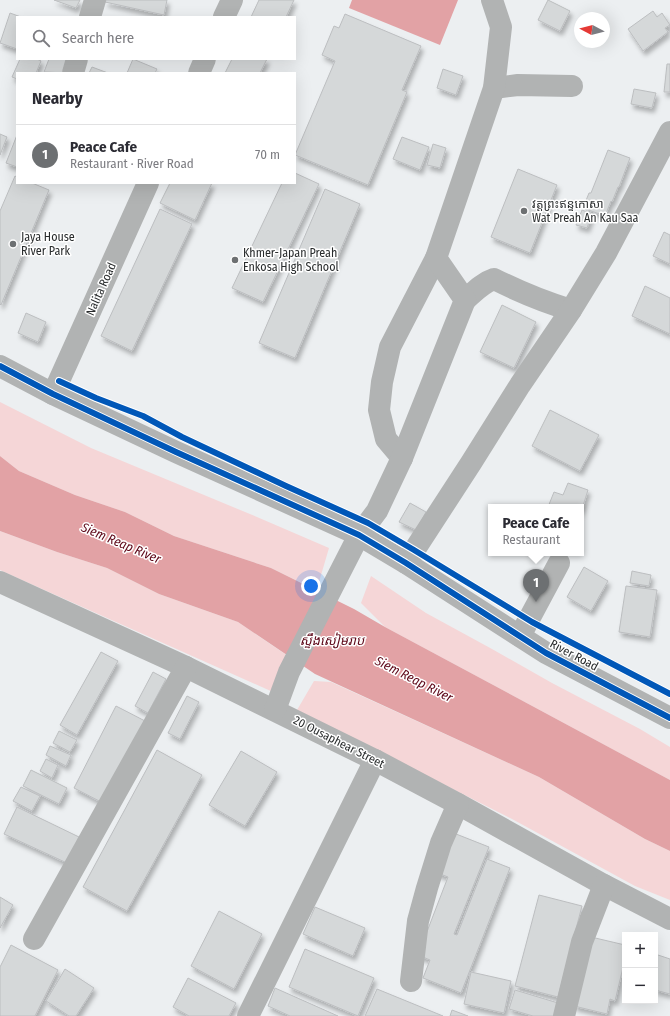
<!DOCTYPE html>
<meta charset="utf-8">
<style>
:root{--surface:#fff;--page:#f7f7f7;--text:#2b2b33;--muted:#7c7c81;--line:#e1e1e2;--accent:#6d7072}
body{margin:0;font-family:"Fira Sans Condensed","Noto Sans Khmer",sans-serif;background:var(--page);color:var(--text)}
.controls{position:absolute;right:12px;bottom:12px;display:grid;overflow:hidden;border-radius:0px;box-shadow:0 4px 16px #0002}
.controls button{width:36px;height:36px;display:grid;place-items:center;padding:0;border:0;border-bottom:1px solid var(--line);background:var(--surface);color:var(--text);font:20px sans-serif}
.compass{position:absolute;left:574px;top:12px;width:36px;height:36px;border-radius:50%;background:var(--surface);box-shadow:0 4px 16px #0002;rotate:277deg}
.you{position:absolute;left:311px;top:586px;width:14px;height:14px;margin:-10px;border:3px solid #fff;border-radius:50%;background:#1a73e8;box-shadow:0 0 0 6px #1a73e833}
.badge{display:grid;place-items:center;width:26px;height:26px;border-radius:50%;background:var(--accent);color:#fff;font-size:13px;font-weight:700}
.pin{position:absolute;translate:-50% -33px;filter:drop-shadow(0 1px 2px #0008)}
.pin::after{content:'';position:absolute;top:21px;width:14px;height:12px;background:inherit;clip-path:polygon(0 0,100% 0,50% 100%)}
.popup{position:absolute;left:488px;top:504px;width:96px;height:52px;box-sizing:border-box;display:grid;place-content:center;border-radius:0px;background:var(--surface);filter:drop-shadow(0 1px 3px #0005);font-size:13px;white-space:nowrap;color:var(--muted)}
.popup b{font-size:15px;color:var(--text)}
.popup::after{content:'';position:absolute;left:50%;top:100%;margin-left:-8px;border:8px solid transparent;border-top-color:var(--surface)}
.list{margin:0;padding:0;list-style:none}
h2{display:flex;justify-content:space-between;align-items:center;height:52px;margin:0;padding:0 16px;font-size:17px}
h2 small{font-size:13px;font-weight:400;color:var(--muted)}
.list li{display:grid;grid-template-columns:26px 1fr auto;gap:12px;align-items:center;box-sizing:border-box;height:60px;padding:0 16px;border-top:1px solid var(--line)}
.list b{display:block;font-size:15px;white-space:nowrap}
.list p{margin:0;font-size:13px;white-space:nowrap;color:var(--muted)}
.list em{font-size:13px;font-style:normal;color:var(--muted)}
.icon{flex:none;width:22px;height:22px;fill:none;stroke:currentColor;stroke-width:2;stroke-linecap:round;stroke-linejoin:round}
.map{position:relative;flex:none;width:670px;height:1016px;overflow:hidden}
.search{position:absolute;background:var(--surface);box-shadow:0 4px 16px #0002;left:16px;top:16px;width:280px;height:44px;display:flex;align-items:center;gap:10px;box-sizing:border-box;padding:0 14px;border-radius:0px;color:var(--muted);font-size:15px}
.panel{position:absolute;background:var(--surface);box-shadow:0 4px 16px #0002;left:16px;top:72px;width:280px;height:112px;border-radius:0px}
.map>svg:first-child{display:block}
.green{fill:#f5d6d7}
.water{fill:#e2a2a5}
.building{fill:#d5d8d9;stroke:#bcbec0;filter:url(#shadow)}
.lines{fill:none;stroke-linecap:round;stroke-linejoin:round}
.minor{stroke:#b1b3b3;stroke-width:22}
.cycleway-casing{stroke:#fff;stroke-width:8}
.cycleway{stroke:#0057b8;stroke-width:6}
.poi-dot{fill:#6d7072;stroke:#fff;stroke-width:1.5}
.labels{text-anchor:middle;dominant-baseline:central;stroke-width:3;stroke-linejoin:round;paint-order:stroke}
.poi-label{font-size:12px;fill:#292c2d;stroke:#fff;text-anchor:start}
.street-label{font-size:12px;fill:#292c2d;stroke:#fff}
.water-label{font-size:13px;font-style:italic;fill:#5d0718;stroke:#fff}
</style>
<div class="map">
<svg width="670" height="1016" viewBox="0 0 670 1016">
<defs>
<filter id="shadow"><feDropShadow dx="2.5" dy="4.5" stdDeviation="2" flood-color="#0004"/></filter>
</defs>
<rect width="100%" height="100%" fill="#eceff1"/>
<g class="green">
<path d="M 0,402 L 91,448 L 257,517 L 329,548 L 319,582 L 306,585 L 271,568 L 174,536 L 125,512 L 75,495 L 19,471 L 0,456 Z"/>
<path d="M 0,531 L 57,552 L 107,568 L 159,594 L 238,622 L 285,654 L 289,663 L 273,692 L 22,580 L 0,570 Z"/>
<path d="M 371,576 L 426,613 L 492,649 L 552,683 L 640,729 L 670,747 L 670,780 L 385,627 L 361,603 Z"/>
<path d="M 314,681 L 331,682 L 539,777 L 645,839 L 670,851 L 670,900 L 635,886 L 512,819 L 297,710 Z"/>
</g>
<g class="water">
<path d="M 352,0 L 458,0 L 440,45 L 349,8 Z"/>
<path d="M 0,456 L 19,471 L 75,495 L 125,512 L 174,536 L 271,568 L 354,609 L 385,627 L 670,780 L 670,851 L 645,839 L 539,777 L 315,674 L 238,622 L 159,594 L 107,568 L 57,552 L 0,531 Z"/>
</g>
<g class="building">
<path d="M 54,0 L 80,0 L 76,8 Z"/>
<path d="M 106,0 L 167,0 L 164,15 L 105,2 Z"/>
<path d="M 259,0 L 294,0 L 286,17 L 251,17 Z"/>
<path d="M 548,0 L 570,11 L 560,31 L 538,20 Z"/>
<path d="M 653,11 L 657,17 L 662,13 L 670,25 L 665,28 L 668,32 L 643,51 L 628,29 Z"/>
<path d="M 10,13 L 21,17 L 17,17 L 17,49 L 0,43 Z"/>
<path d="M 345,14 L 421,46 L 402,90 L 407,92 L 368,185 L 295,155 L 335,61 L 322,55 L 334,26 L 339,28 Z"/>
<path d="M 20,59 L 37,59 L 41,61 L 36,73 L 17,73 L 17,79 L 12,77 Z"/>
<path d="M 49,59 L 71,59 L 66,73 L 44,72 Z"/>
<path d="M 133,59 L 157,69 L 155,73 L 127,73 Z"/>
<path d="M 232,59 L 267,59 L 260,73 L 225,73 Z"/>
<path d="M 667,64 L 670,64 L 670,92 L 664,92 Z"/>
<path d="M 92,67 L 108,73 L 89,73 Z"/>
<path d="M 443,69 L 463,76 L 456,95 L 437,88 Z"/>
<path d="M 634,89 L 656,93 L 652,108 L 631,104 Z"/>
<path d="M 0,134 L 7,137 L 0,155 Z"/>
<path d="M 17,135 L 17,167 L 6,163 Z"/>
<path d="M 402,137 L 429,147 L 420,170 L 393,159 Z"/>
<path d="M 433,144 L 446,148 L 440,168 L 427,165 Z"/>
<path d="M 608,150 L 630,158 L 619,187 L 618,187 L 612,202 L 611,201 L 605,216 L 583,208 L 589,193 L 591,193 Z"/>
<path d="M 518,169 L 557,185 L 530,253 L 491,237 Z"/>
<path d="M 295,173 L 319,184 L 263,302 L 232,288 L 282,183 L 295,183 Z"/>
<path d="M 15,176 L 17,177 L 17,183 L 32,183 L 49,190 L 1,305 L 0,304 L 0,211 Z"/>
<path d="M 170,183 L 212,183 L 195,220 L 160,203 Z"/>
<path d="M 325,189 L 360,204 L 295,358 L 259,343 Z"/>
<path d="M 160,209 L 192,224 L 132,351 L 101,336 Z"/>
<path d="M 582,210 L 592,214 L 587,228 L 576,225 Z"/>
<path d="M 664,232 L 670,235 L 670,264 L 653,256 Z"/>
<path d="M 645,286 L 670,298 L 670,334 L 632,316 Z"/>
<path d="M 502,305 L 536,322 L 514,368 L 480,352 Z"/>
<path d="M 26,313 L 46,322 L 38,342 L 18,333 Z"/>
<path d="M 550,410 L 599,435 L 580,471 L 532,446 Z"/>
<path d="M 568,483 L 588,490 L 581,512 L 581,507 L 548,507 L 554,492 L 563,495 Z"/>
<path d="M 410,503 L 426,512 L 416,530 L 399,522 Z"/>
<path d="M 584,567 L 608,581 L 591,611 L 567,597 Z"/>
<path d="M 632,571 L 651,575 L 649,586 L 630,583 Z"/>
<path d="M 626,586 L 657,590 L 650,637 L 619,632 Z"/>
<path d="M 101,652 L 118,661 L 77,735 L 60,725 Z"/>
<path d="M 153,672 L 166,679 L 148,713 L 135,706 Z"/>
<path d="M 187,696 L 199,702 L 180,739 L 168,733 Z"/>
<path d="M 116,706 L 147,722 L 105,804 L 74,788 Z"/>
<path d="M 59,731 L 77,740 L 70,752 L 53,743 Z"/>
<path d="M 50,746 L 71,755 L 66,766 L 46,755 Z"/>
<path d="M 157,750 L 202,775 L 127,911 L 83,887 Z"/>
<path d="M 241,751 L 277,772 L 245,826 L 209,805 Z"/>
<path d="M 46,759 L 58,765 L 52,778 L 40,771 Z"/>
<path d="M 31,770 L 67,788 L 59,804 L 23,786 Z"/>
<path d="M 21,787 L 40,796 L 32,811 L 13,801 Z"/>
<path d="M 17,807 L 79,837 L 67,863 L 4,834 Z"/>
<path d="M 451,832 L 489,847 L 454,934 L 457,935 L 487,859 L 510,868 L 461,993 L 423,978 L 430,960 L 418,955 L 448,877 L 435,872 Z"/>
<path d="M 539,895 L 582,906 L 558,997 L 515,986 Z"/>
<path d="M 0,897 L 13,905 L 0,928 Z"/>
<path d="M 315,907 L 365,928 L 353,956 L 303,934 Z"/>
<path d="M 219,911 L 262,934 L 234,989 L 191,966 Z"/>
<path d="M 591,937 L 625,945 L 625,959 L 615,1001 L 610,999 L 607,1014 L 574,1006 Z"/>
<path d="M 11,945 L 58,970 L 35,1016 L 0,1016 L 0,967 Z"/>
<path d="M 305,949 L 374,978 L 358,1016 L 289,987 Z"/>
<path d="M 655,954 L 670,959 L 670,994 L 655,990 Z"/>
<path d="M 65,969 L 94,988 L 76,1016 L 69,1016 L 46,1001 Z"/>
<path d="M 471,972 L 511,981 L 504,1013 L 464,1004 Z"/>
<path d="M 188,978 L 236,1003 L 229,1016 L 189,1016 L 173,1007 Z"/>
<path d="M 275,988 L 338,1016 L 290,1016 L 268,1006 Z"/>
<path d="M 377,989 L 443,1016 L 365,1016 Z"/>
<path d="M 515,990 L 558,1003 L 554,1016 L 533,1016 L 509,1009 Z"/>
<path d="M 452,1010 L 468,1016 L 450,1016 Z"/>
</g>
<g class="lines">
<g class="minor">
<path d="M 90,17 L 95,0"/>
<path d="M 224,17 L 232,0"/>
<path d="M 73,73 L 77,59"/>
<path d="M 199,73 L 205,59"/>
<path d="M 494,88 L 518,85 L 572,86"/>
<path d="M 465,300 C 474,292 482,283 494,279 C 518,291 544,302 571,310"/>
<path d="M 0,366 L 53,394 L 176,452 L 359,535 L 406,563 L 546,653 L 670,718"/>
<path d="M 53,394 L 148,183"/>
<path d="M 402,458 L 386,439 L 379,410 L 382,382 L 390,347 L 436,258"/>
<path d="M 406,563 L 471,463 L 520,385 L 571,310 L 606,253 L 670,132"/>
<path d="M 0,582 L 186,667 L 375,760 L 458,804 L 604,885 L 670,919"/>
<path d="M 520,636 L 559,563"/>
<path d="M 275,710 L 289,672 L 359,535 L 377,511 L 402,458 L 465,300 L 436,258 L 494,88 L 501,27 L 492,0"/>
<path d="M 34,939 L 186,667"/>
<path d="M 411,981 L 418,921 L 427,888 L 441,843 L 458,804"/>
<path d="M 248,1016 L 375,760"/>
<path d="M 564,1016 L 582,942 L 604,885"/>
</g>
<g class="cycleway-casing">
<g id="cycleway">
<path d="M 0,366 L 53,394 L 176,452 L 359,535 L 406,563 L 546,653 L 670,718"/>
<path d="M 59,381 L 96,398 L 143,416 L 182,437 L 286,486 L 368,523 L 414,550 L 532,622 L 670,694"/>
</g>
</g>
<use href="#cycleway" class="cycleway"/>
</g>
<g class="poi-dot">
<circle cx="524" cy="211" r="4"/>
<circle cx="13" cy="244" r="4"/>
<circle cx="235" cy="260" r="4"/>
</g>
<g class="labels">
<g class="poi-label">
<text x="532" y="204">វត្តព្រះឥន្ទកោសា<tspan x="532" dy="14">Wat Preah An Kau Saa</tspan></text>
<text x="21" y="237">Jaya House<tspan x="21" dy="14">River Park</tspan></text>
<text x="243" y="253">Khmer-Japan Preah<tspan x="243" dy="14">Enkosa High School</tspan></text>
</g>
<g class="street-label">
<text transform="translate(101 289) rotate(-66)">Nalita Road</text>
<text transform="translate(574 655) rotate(28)">River Road</text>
<text transform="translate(339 742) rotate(27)">20 Ousaphear Street</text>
</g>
<g class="water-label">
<text transform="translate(121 543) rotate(23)">Siem Reap River</text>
<text x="332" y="640">ស្ទឹងសៀមរាប</text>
<text transform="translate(414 679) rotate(27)">Siem Reap River</text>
</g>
</g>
</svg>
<div class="controls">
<button>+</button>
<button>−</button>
</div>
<svg class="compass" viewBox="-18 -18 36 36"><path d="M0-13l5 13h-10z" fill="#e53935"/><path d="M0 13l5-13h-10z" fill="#7c7c81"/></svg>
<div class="you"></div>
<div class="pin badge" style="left:536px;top:602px">1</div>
<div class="popup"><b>Peace Cafe</b>Restaurant</div>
<div class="search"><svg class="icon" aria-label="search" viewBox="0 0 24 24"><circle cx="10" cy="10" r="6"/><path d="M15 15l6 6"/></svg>Search here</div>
<section class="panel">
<h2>Nearby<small></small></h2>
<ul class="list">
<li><span class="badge">1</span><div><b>Peace Cafe</b><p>Restaurant · River Road</p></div><em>70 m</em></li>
</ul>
</section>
</div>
